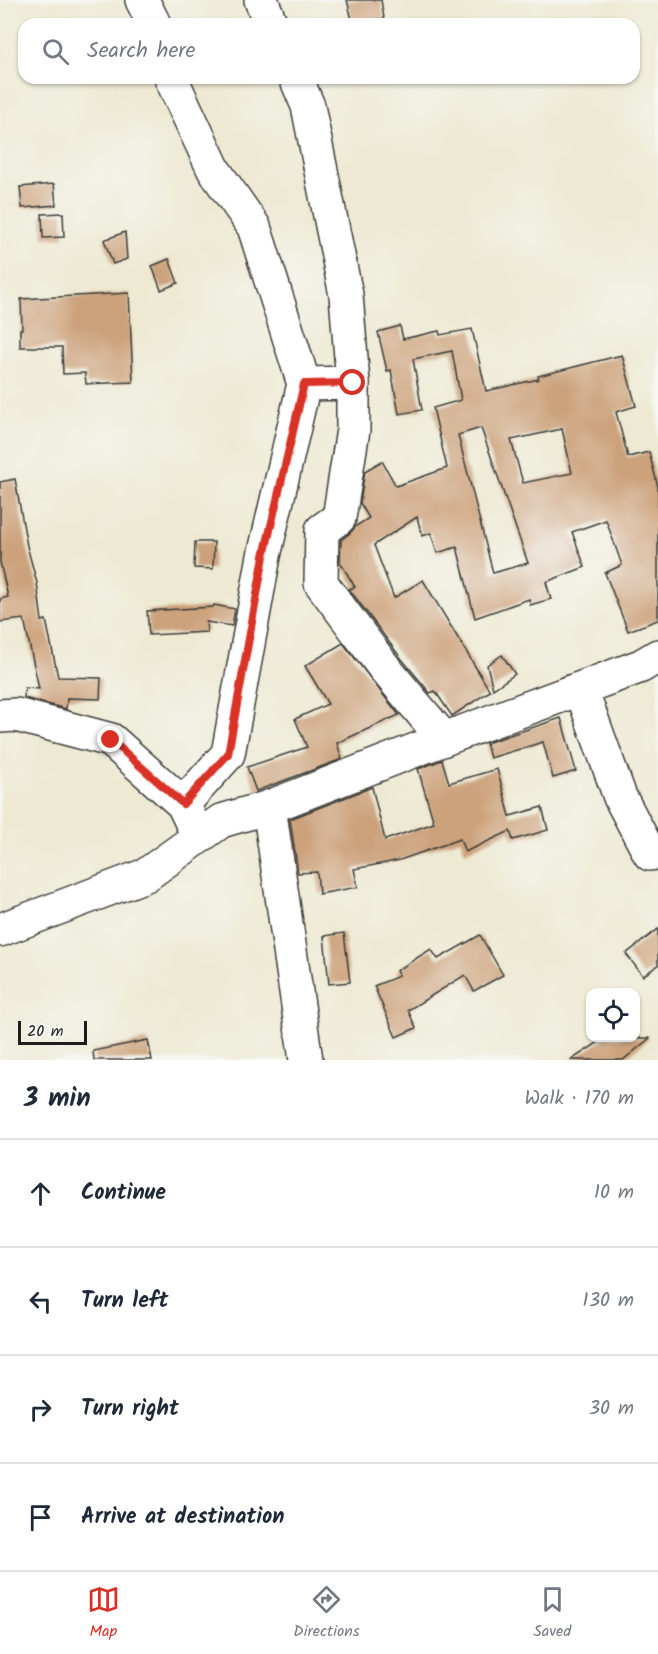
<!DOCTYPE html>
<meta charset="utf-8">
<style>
:root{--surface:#fff;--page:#f2f2f3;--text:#1f2937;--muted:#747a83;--line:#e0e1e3;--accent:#d93025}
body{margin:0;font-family:Kalam,sans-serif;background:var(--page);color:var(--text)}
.controls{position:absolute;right:18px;bottom:18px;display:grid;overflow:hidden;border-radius:12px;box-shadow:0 2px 4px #0004}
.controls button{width:54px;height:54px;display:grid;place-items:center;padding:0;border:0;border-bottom:2px solid var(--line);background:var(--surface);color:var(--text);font:30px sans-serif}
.scale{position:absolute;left:18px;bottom:15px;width:69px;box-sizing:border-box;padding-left:6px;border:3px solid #1c1c1c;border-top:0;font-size:16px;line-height:21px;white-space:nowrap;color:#1c1c1c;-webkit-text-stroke:4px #f6f6f2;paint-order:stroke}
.stop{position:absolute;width:18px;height:18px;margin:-14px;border:4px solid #d93025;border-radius:50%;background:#fff}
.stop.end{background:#d93025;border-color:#fff;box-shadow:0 2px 6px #0008}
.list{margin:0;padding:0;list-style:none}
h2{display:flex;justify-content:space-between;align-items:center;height:78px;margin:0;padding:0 24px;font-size:26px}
h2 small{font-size:20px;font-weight:400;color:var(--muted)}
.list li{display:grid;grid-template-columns:39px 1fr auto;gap:18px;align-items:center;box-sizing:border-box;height:108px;padding:0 24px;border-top:2px solid var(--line)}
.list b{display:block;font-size:22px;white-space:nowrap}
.list em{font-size:20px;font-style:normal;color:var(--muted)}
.icon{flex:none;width:33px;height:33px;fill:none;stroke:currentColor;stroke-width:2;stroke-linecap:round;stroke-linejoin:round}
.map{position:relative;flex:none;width:658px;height:1060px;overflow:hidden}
.search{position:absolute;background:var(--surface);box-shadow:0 2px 4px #0004;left:18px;right:18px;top:18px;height:66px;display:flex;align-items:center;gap:15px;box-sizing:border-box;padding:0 21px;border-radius:18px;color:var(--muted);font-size:22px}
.sheet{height:510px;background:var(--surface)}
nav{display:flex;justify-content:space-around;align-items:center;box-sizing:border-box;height:84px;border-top:2px solid var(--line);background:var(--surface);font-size:16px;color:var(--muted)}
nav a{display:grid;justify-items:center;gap:3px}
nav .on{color:var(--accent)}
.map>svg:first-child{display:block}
.building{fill:#cca27b;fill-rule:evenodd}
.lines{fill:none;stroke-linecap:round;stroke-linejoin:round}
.minor-casing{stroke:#3b3b37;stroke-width:36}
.minor{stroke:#fff;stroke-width:33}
.route{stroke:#d93025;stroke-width:8}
</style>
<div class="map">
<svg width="658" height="1060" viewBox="0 0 658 1060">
<rect width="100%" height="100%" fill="#f6f6f2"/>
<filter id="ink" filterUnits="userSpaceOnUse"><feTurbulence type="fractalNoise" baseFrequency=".0167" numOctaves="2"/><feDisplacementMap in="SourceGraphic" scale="12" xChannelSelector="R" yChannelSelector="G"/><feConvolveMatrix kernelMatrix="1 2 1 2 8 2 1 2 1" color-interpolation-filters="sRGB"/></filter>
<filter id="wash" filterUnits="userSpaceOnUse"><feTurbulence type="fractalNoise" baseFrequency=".008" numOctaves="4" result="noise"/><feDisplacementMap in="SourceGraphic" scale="24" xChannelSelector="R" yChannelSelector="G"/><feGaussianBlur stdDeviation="1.35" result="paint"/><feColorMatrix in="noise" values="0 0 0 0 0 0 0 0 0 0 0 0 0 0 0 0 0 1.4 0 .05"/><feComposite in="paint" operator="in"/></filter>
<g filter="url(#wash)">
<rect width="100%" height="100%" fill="#ede9d2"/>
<g id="blocks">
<g class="building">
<path d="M 347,0 L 381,0 L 385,24 L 353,24 Z"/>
<path d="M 54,184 L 56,205 L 22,208 L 20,187 Z"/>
<path d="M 63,213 L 64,237 L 43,238 L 42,214 Z"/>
<path d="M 125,232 L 127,259 L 113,264 L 104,240 Z"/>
<path d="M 169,259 L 178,283 L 161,290 L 152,266 Z"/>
<path d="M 129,293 L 133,382 L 86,384 L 85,373 L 63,374 L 62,347 L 20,347 L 20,329 L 22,329 L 21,299 Z"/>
<path d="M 400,326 L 403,339 L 439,331 L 440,335 L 472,329 L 486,391 L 539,379 L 538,376 L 622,355 L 636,406 L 616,412 L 628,457 L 649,452 L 658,487 L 658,620 L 628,631 L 605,573 L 622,565 L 606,520 L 572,532 L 585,567 L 546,582 L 551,599 L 530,605 L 529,599 L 475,618 L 457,547 L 437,553 L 431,533 L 422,536 L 417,517 L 374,545 L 394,598 L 423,580 L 490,691 L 452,716 L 435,691 L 430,693 L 401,658 L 349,589 L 355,587 L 340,562 L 341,540 L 350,533 L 356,526 L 369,518 L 360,503 L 365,471 L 382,461 L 396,486 L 447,468 L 433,408 L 461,400 L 452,351 L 413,359 L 422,410 L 399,414 L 391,370 L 387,371 L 378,332 ZM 481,428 L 528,563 L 493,573 L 458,435 ZM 562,429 L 572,473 L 523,483 L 511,440 Z"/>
<path d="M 15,479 L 27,546 L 37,583 L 42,621 L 46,620 L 58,677 L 101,678 L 100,699 L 67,698 L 66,709 L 24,698 L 25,688 L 39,689 L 24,619 L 0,622 L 0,599 L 8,597 L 0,562 L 0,482 Z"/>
<path d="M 195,542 L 214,542 L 213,569 L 194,568 Z"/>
<path d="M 214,605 L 235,609 L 232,626 L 206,622 L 207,632 L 149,635 L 147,611 L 213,607 Z"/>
<path d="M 343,643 L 399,715 L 337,743 L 342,759 L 256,791 L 247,767 L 307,747 L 295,719 L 328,704 L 305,666 Z"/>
<path d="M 502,655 L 515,674 L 493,689 L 487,665 Z"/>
<path d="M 561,718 L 576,771 L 553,778 L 543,742 L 490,758 L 486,743 Z"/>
<path d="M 442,760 L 449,783 L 497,769 L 510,816 L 542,807 L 548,830 L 513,840 L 510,831 L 465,852 L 460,839 L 400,860 L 354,869 L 358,887 L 319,894 L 317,872 L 298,873 L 290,819 L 372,787 L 385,840 L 434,823 L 418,769 Z"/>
<path d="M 658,929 L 658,965 L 643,976 L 626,954 Z"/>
<path d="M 344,933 L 350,982 L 329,984 L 324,936 Z"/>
<path d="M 480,935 L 503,975 L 474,991 L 465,975 L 408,1010 L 416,1028 L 396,1037 L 374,986 L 399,976 L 396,971 L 431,949 L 438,959 Z"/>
<path d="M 605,1038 L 650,1038 L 623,1060 L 571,1060 Z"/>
<path d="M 148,1040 L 152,1060 L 94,1060 L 93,1051 Z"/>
</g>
</g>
</g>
<g filter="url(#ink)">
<use href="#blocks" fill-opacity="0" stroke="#3b3b37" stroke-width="1.5"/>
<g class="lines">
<g class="minor-casing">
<g id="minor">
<path d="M 142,0 L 154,24"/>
<path d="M 261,0 L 271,24"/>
<path d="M 171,78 L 214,170 L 254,227 L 304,384 L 264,556 L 228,754 L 183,804"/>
<path d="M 296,78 L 308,106 L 346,295 L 353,383"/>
<path d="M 304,384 L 353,383 L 353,430 L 339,518 L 322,530 L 321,583 L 386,670 L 444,739"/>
<path d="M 581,689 L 620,797 L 650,854 L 658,853"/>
<path d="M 0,716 L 16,715 L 111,740 L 183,804 L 193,825"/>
<path d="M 269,807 L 306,1060"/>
<path d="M 0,930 L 146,875 L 221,821 L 269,807 L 444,739 L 641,666 L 658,656"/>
</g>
</g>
<use href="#minor" class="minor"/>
</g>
</g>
<g class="lines" filter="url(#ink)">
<path class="route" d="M 111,740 L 183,804 L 228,754 L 264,556 L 304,384 L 353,383"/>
</g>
</svg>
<div class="controls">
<button><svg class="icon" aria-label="locate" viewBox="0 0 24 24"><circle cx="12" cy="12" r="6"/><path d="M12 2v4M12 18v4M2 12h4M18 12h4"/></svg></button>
</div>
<div class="scale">20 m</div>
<div class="stop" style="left:353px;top:383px"></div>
<div class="stop end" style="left:111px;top:740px"></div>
<div class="search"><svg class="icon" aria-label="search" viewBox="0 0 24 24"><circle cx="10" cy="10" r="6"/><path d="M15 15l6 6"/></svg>Search here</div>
</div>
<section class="sheet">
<h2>3 min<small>Walk · 170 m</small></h2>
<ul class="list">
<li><svg class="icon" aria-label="ahead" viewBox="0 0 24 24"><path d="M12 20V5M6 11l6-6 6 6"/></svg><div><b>Continue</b></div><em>10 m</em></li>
<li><svg class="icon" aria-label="left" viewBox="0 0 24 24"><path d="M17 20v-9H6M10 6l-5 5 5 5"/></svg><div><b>Turn left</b></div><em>130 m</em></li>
<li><svg class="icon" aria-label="right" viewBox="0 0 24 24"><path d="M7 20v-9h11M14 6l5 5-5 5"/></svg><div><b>Turn right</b></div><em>30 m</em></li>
<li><svg class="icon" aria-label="arrive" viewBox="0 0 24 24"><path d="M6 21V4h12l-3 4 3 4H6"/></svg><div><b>Arrive at destination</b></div></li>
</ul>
</section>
<nav>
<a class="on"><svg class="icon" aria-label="map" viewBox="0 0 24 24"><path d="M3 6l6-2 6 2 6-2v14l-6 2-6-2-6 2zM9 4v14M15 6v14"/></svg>Map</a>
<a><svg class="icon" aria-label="directions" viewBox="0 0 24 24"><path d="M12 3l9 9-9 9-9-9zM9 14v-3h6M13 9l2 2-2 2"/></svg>Directions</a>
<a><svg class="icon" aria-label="saved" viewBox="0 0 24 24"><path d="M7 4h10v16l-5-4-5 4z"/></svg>Saved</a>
</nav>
